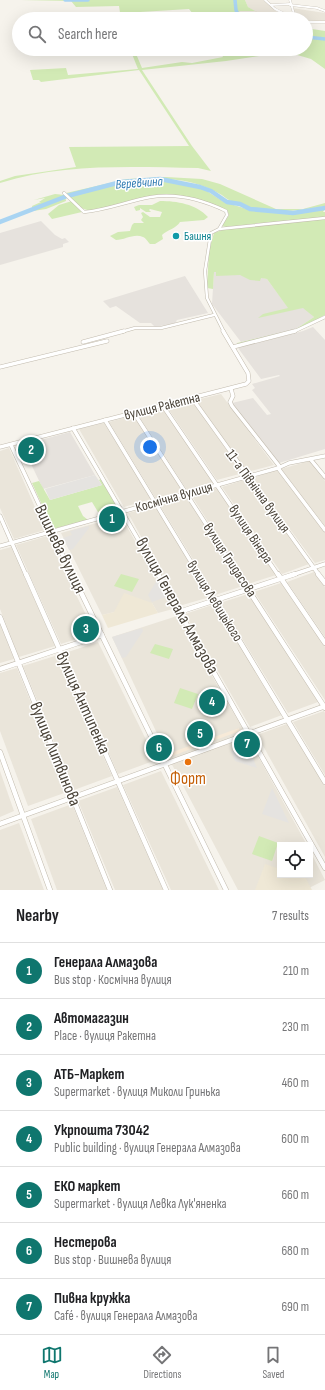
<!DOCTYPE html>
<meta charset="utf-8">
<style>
:root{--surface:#fff;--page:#f6f6f6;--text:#202124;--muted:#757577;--line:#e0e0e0;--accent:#0f766e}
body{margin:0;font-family:"Sofia Sans Condensed",sans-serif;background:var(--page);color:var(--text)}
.controls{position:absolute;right:12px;bottom:12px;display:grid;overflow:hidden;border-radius:0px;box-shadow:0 4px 16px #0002}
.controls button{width:36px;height:36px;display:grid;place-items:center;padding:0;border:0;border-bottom:1px solid var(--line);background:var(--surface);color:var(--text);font:20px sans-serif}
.you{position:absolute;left:150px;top:447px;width:14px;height:14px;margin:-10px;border:3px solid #fff;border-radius:50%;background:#1a73e8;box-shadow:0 0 0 6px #1a73e833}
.badge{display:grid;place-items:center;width:26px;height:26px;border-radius:50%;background:var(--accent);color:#fff;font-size:13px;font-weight:700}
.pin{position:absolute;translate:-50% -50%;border:2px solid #fff;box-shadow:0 1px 4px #0006}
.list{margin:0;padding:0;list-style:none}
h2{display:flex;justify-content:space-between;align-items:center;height:52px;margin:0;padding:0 16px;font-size:17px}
h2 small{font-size:13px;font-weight:400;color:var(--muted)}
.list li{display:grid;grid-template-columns:26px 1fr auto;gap:12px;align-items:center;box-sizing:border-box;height:56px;padding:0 16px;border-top:1px solid var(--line)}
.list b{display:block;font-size:15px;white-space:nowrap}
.list p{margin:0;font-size:13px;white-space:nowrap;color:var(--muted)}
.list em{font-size:13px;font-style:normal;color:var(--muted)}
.icon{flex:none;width:22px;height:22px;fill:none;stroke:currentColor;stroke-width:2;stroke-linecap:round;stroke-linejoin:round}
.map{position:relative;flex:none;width:325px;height:890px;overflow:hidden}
.search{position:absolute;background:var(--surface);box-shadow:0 4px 16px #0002;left:12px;right:12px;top:12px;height:44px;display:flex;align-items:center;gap:10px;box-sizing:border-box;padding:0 14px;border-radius:22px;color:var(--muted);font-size:15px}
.sheet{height:444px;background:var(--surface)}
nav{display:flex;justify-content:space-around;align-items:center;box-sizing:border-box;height:56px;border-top:1px solid var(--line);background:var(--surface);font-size:11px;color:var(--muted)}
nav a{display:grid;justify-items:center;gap:2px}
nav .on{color:var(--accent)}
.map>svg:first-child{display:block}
.residential{fill:#eae5da}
.commercial{fill:#f7ead8}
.industrial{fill:#e6e2dd}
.education{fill:#efe8d6}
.green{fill:#d2eab5}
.parking{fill:#e5e3e0}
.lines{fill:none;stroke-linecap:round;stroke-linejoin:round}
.river-far1{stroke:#a9d4f2;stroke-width:3.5}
.river{stroke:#a9d4f2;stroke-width:4.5}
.minor-far3-casing{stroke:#c2bbae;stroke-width:2.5}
.minor-far2-casing{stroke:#c2bbae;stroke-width:3.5}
.minor-far1-casing{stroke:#c2bbae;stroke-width:4.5}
.minor-casing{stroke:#c2bbae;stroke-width:5.5}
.minor-far3{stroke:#fff;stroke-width:2}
.minor-far2{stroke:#fff;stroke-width:2.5}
.minor-far1{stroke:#fff;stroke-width:3.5}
.minor{stroke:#fff;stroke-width:4.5}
.culture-dot{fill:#0f9aa8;stroke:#fff;stroke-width:1.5}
.food-dot{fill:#e8710a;stroke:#fff;stroke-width:1.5}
.labels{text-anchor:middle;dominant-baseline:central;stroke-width:3;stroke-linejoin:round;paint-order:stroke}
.far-culture-label{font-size:12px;fill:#0d838f;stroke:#fff;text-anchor:start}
.far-water-label{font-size:13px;font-style:italic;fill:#2e7ab2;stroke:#fff}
.street-label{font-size:14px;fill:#4b4439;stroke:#fff}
.near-street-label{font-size:17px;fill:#4b4439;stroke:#fff}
.near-food-label{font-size:17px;fill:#c56008;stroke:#fff}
</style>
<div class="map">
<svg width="325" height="890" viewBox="0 0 325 890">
<rect width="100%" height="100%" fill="#f6f3ec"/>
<g class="residential">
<path d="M 245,0 L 263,0 L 281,15 L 262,17 L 257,13 L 255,13 L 257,16 L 243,17 L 238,11 L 254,11 L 248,7 Z"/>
<path d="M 292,8 L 325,13 L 325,22 L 306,20 L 294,13 Z"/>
<path d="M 221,394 L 274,465 L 247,472 L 196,400 Z"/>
<path d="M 192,401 L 243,473 L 217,480 L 167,407 Z"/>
<path d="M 163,409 L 213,482 L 187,490 L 138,415 Z"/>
<path d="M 134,415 L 183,491 L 156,499 L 109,422 Z"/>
<path d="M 104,423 L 151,499 L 124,507 L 79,429 Z"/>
<path d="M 9,448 L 45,530 L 14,539 L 0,508 L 0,451 Z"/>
<path d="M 309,461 L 325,481 L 325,526 L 281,469 Z"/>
<path d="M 277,470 L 325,533 L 325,560 L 315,563 L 252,478 Z"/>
<path d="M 247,479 L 309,564 L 282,574 L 222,487 Z"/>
<path d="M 217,488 L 276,575 L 248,584 L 191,495 Z"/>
<path d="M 186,497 L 243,586 L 215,595 L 159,504 Z"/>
<path d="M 155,506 L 210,597 L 179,606 L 128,513 Z"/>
<path d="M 121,516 L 173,609 L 158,613 L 152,603 L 102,615 L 61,533 Z"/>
<path d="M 47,536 L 89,621 L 78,625 L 83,637 L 61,644 L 16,545 Z"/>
<path d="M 11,547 L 55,646 L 19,657 L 0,609 L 0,550 Z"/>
<path d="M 314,572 L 325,587 L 325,637 L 287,582 Z"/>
<path d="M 281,583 L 325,647 L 325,700 L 254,592 Z"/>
<path d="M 248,594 L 318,702 L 288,713 L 220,603 Z"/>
<path d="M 215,604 L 282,715 L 250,727 L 185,614 Z"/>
<path d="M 177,616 L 243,729 L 307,845 L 280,845 L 280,875 L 310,875 L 310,851 L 325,880 L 305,890 L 238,890 L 168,757 L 112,637 Z"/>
<path d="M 0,624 L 14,659 L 0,663 Z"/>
<path d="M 98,642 L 156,760 L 118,774 L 65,653 Z"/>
<path d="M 58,655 L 112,776 L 74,790 L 23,666 Z"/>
<path d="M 17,668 L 67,792 L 28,806 L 0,731 L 0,673 Z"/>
<path d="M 324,711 L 325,713 L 325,775 L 293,722 Z"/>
<path d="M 287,724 L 325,786 L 325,857 L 257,735 Z"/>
<path d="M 0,771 L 14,811 L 0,817 Z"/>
<path d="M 161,771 L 219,890 L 171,890 L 123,785 Z"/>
<path d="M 117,787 L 163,890 L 115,890 L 78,801 Z"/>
<path d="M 72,804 L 107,890 L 57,890 L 31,819 Z"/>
<path d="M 19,823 L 44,890 L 0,890 L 0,830 Z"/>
</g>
<path class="commercial" d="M 239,728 L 240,731 L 172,756 L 170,753 Z"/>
<g class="industrial">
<path d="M 41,221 L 55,235 L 62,239 L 65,238 L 69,242 L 63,244 L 63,247 L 0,265 L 0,233 Z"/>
<path d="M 214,272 L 244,274 L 267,279 L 290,310 L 304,307 L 314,317 L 296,329 L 241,342 L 212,304 Z"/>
<path d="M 185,276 L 208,313 L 177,320 L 175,323 L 155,327 L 151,323 L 140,323 L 116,306 L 110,308 L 103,301 Z"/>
<path d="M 313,327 L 325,340 L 325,449 L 279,463 L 232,403 L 253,398 L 267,415 L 271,414 L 252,390 L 255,388 L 252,384 L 280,376 L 279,375 L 261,379 L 238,348 L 303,331 Z"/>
<path d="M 70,432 L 95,475 L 43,489 L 22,445 Z"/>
</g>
<g class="education">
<path d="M 124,593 L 152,603 L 158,613 L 108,628 L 102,615 L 114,612 Z"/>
<path d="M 265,864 L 280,869 L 280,875 L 304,875 L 312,890 L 255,890 Z"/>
</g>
<g class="green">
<path d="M 21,0 L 245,0 L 248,7 L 255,11 L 239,11 L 243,17 L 257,16 L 265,19 L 197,19 L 189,9 L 124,13 L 124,19 L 121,19 L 119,6 L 76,7 L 71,1 Z"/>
<path d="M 306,26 L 312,29 L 325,31 L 325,69 L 311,59 L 287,52 L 226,61 L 142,70 L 192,146 L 211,171 L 198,168 C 132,167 64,163 0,183 L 0,181 L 15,176 L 76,167 L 69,147 L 189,146 L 139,70 L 41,82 L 39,80 L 33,80 L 30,70 L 66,68 L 68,75 L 138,69 L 130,49 L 134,49 L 142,68 L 182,62 L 192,63 L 223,57 L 218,49 L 306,49 Z"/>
<path d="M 166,177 L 202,179 L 220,184 L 276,209 L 303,209 L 325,203 L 325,206 C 295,212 260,215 231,201 C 226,199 223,195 218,193 C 196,180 168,177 144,180 L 170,180 L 202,188 L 224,202 L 250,210 L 296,214 L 325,209 L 323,212 L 325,212 L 325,217 L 226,227 L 222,226 L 229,215 L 227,210 L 193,199 L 164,195 L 90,211 L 81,208 L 66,195 L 66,193 L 127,179 Z"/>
<path d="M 55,194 L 65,195 L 66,201 L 46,209 L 33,211 L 32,206 L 41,202 L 39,202 L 45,198 L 34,200 Z"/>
<path d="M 72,201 L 82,212 L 52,219 L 48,214 L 59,205 Z"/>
<path d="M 160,201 C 177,201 196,204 208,217 L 204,220 L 180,222 C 177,228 167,230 162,235 L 163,239 L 155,244 L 150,244 C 148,242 146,238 143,237 C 134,233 125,240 116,240 L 110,236 L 118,232 L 130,231 L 132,225 L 134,223 L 144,223 L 141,220 L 143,217 L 141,213 L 143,212 L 150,217 L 160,217 L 162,212 L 150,209 L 149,210 L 151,212 L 146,212 L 140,208 L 140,210 L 136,211 L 134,207 L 139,205 L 152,205 Z"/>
<path d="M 325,219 L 325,315 L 299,329 L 238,345 L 237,343 L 296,329 L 314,317 L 303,308 L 258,318 L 263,314 L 288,308 L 267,279 L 261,278 L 260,281 L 250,280 L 240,275 L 216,276 L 216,272 L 214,272 L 213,289 L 207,288 L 209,250 L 214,233 L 222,230 Z"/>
<path d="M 101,479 L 120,511 L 110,513 L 108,509 L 98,512 L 92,502 L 78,506 L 83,516 L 88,520 L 53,529 L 32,483 L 39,481 L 50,500 L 102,485 L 99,480 Z"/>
<path d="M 121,574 L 139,579 L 132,592 L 114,586 Z"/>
<path d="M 155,644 L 173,649 L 169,659 L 150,653 Z"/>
<path d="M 180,688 L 198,694 L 192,709 L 174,703 Z"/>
<path d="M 259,836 L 278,843 L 272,861 L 252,854 Z"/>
</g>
<g class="parking">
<path d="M 95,475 L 102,485 L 50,500 L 45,489 Z"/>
<path d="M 89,526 L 89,528 L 73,549 L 69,550 L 63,538 L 72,535 L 70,531 Z"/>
<path d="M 157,580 L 166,597 L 152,602 L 148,595 Z"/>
<path d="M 142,628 L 143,631 L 126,657 L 122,658 L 112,637 Z"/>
<path d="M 248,746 L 257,768 L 235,761 L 231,751 Z"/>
<path d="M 272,788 L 289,823 L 262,814 Z"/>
</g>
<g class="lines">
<g class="river-far1">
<path d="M 65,0 L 88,0"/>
<path d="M 235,0 L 236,10 L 240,19"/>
<path d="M 306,37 L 325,39"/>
</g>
<path class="river" d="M 0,222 L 67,196 L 121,182 L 160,179 L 200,187 L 211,191 L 227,202 L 240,204 L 250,209 L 293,213 L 325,208"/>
<g class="minor-far3-casing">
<g id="minor-far3">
<path d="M 265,0 L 275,9 L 295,19"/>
<path d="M 290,0 L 294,14"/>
<path d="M 271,5 L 290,4"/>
<path d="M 290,5 L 317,8 L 325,11"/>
<path d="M 256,13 C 267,22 280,15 293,13"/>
<path d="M 306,22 L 325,22"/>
</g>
</g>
<g class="minor-far2-casing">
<g id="minor-far2">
<path d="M 64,193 L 84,212 C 107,210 128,201 151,197 C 176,193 203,200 226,211 L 227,215 L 219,229"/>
<path d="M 121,332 L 135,328 L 161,328 L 214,315"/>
<path d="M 224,332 L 207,298 L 205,271 L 211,233 L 219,229 L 325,218"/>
<path d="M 293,332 L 325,317"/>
</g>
</g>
<g class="minor-far1-casing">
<g id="minor-far1">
<path d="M 83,342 L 124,331"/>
<path d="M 233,347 L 295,331"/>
<path d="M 0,367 L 107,341"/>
<path d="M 231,389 L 233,396 L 230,402 L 232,406 L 280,467"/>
<path d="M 192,398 L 319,575"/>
<path d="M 163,406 L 278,575"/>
<path d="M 134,413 L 239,575"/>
<path d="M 105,420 L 199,575"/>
<path d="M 73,428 L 159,575"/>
<path d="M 11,445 L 72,575"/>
<path d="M 0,447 L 246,384 L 249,381 L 248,373 L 223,331"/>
<path d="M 311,460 L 325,477"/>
<path d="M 278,468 L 325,530"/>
<path d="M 0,516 L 26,575"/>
<path d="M 0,546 L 278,468 L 289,463 L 325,456"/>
<path d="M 292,575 L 325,564"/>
</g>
</g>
<g class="minor-casing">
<g id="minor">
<path d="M 26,574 L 166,890"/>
<path d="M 72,574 L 226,890"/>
<path d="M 158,574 L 325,868"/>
<path d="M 199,574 L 325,782"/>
<path d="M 238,574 L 325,708"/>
<path d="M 278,574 L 325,643"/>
<path d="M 318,574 L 325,583"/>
<path d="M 179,612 L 295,574"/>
<path d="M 0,617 L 110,890"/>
<path d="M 0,669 L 102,635"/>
<path d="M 0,752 L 50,890"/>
<path d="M 0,824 L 325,706"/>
</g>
</g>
<use href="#minor-far3" class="minor-far3"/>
<use href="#minor-far2" class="minor-far2"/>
<use href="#minor-far1" class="minor-far1"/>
<use href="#minor" class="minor"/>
</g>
<circle class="culture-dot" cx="176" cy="236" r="4"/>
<circle class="food-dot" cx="188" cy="762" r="4"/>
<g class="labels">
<g class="far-culture-label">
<text x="184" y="236">Башня</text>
</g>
<g class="far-water-label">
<text transform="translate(139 183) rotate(-4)">Веревчина</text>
</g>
<g class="street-label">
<text transform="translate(162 406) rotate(-14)">вулиця Ракетна</text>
<text transform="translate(258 491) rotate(54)">11-а Північна вулиця</text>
<text transform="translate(174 497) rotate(-16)">Космічна вулиця</text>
<text transform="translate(251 534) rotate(56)">вулиця Вінера</text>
<text transform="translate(230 560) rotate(57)">вулиця Гридасова</text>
<text transform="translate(215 601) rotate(58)">вулиця Левицького</text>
</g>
<g class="near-street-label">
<text transform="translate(60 549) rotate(64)">Вишнева вулиця</text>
<text transform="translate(177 606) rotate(61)">вулиця Генерала Алмазова</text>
<text transform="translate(83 703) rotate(66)">вулиця Антипенка</text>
<text transform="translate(55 754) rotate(68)">вулиця Литвинова</text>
</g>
<g class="near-food-label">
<text x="188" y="779">Форт</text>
</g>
</g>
</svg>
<div class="controls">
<button><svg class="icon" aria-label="locate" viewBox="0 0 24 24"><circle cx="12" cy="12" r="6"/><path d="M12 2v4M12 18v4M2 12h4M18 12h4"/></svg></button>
</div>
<div class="you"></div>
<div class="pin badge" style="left:112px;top:519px">1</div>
<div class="pin badge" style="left:31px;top:450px">2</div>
<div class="pin badge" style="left:86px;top:629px">3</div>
<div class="pin badge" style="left:212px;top:702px">4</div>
<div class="pin badge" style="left:200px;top:734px">5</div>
<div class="pin badge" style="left:159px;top:748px">6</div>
<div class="pin badge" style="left:247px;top:744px">7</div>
<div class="search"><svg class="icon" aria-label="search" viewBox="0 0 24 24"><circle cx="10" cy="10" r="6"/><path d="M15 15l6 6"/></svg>Search here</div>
</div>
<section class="sheet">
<h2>Nearby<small>7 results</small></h2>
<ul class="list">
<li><span class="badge">1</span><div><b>Генерала Алмазова</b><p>Bus stop · Космічна вулиця</p></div><em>210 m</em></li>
<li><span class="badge">2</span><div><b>Автомагазин</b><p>Place · вулиця Ракетна</p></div><em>230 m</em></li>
<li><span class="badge">3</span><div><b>АТБ-Маркет</b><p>Supermarket · вулиця Миколи Гринька</p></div><em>460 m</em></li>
<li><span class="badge">4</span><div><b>Укрпошта 73042</b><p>Public building · вулиця Генерала Алмазова</p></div><em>600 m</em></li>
<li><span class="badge">5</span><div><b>ЕКО маркет</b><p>Supermarket · вулиця Левка Лук'яненка</p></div><em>660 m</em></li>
<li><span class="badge">6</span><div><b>Нестерова</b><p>Bus stop · Вишнева вулиця</p></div><em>680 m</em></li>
<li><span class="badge">7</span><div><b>Пивна кружка</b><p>Café · вулиця Генерала Алмазова</p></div><em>690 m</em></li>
</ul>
</section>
<nav>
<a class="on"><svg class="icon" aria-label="map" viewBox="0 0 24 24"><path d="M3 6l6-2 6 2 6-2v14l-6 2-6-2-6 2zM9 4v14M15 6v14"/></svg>Map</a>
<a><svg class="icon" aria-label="directions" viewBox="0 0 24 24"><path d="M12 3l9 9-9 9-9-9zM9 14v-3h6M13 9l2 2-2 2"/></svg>Directions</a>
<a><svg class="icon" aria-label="saved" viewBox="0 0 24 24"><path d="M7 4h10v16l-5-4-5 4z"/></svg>Saved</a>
</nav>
